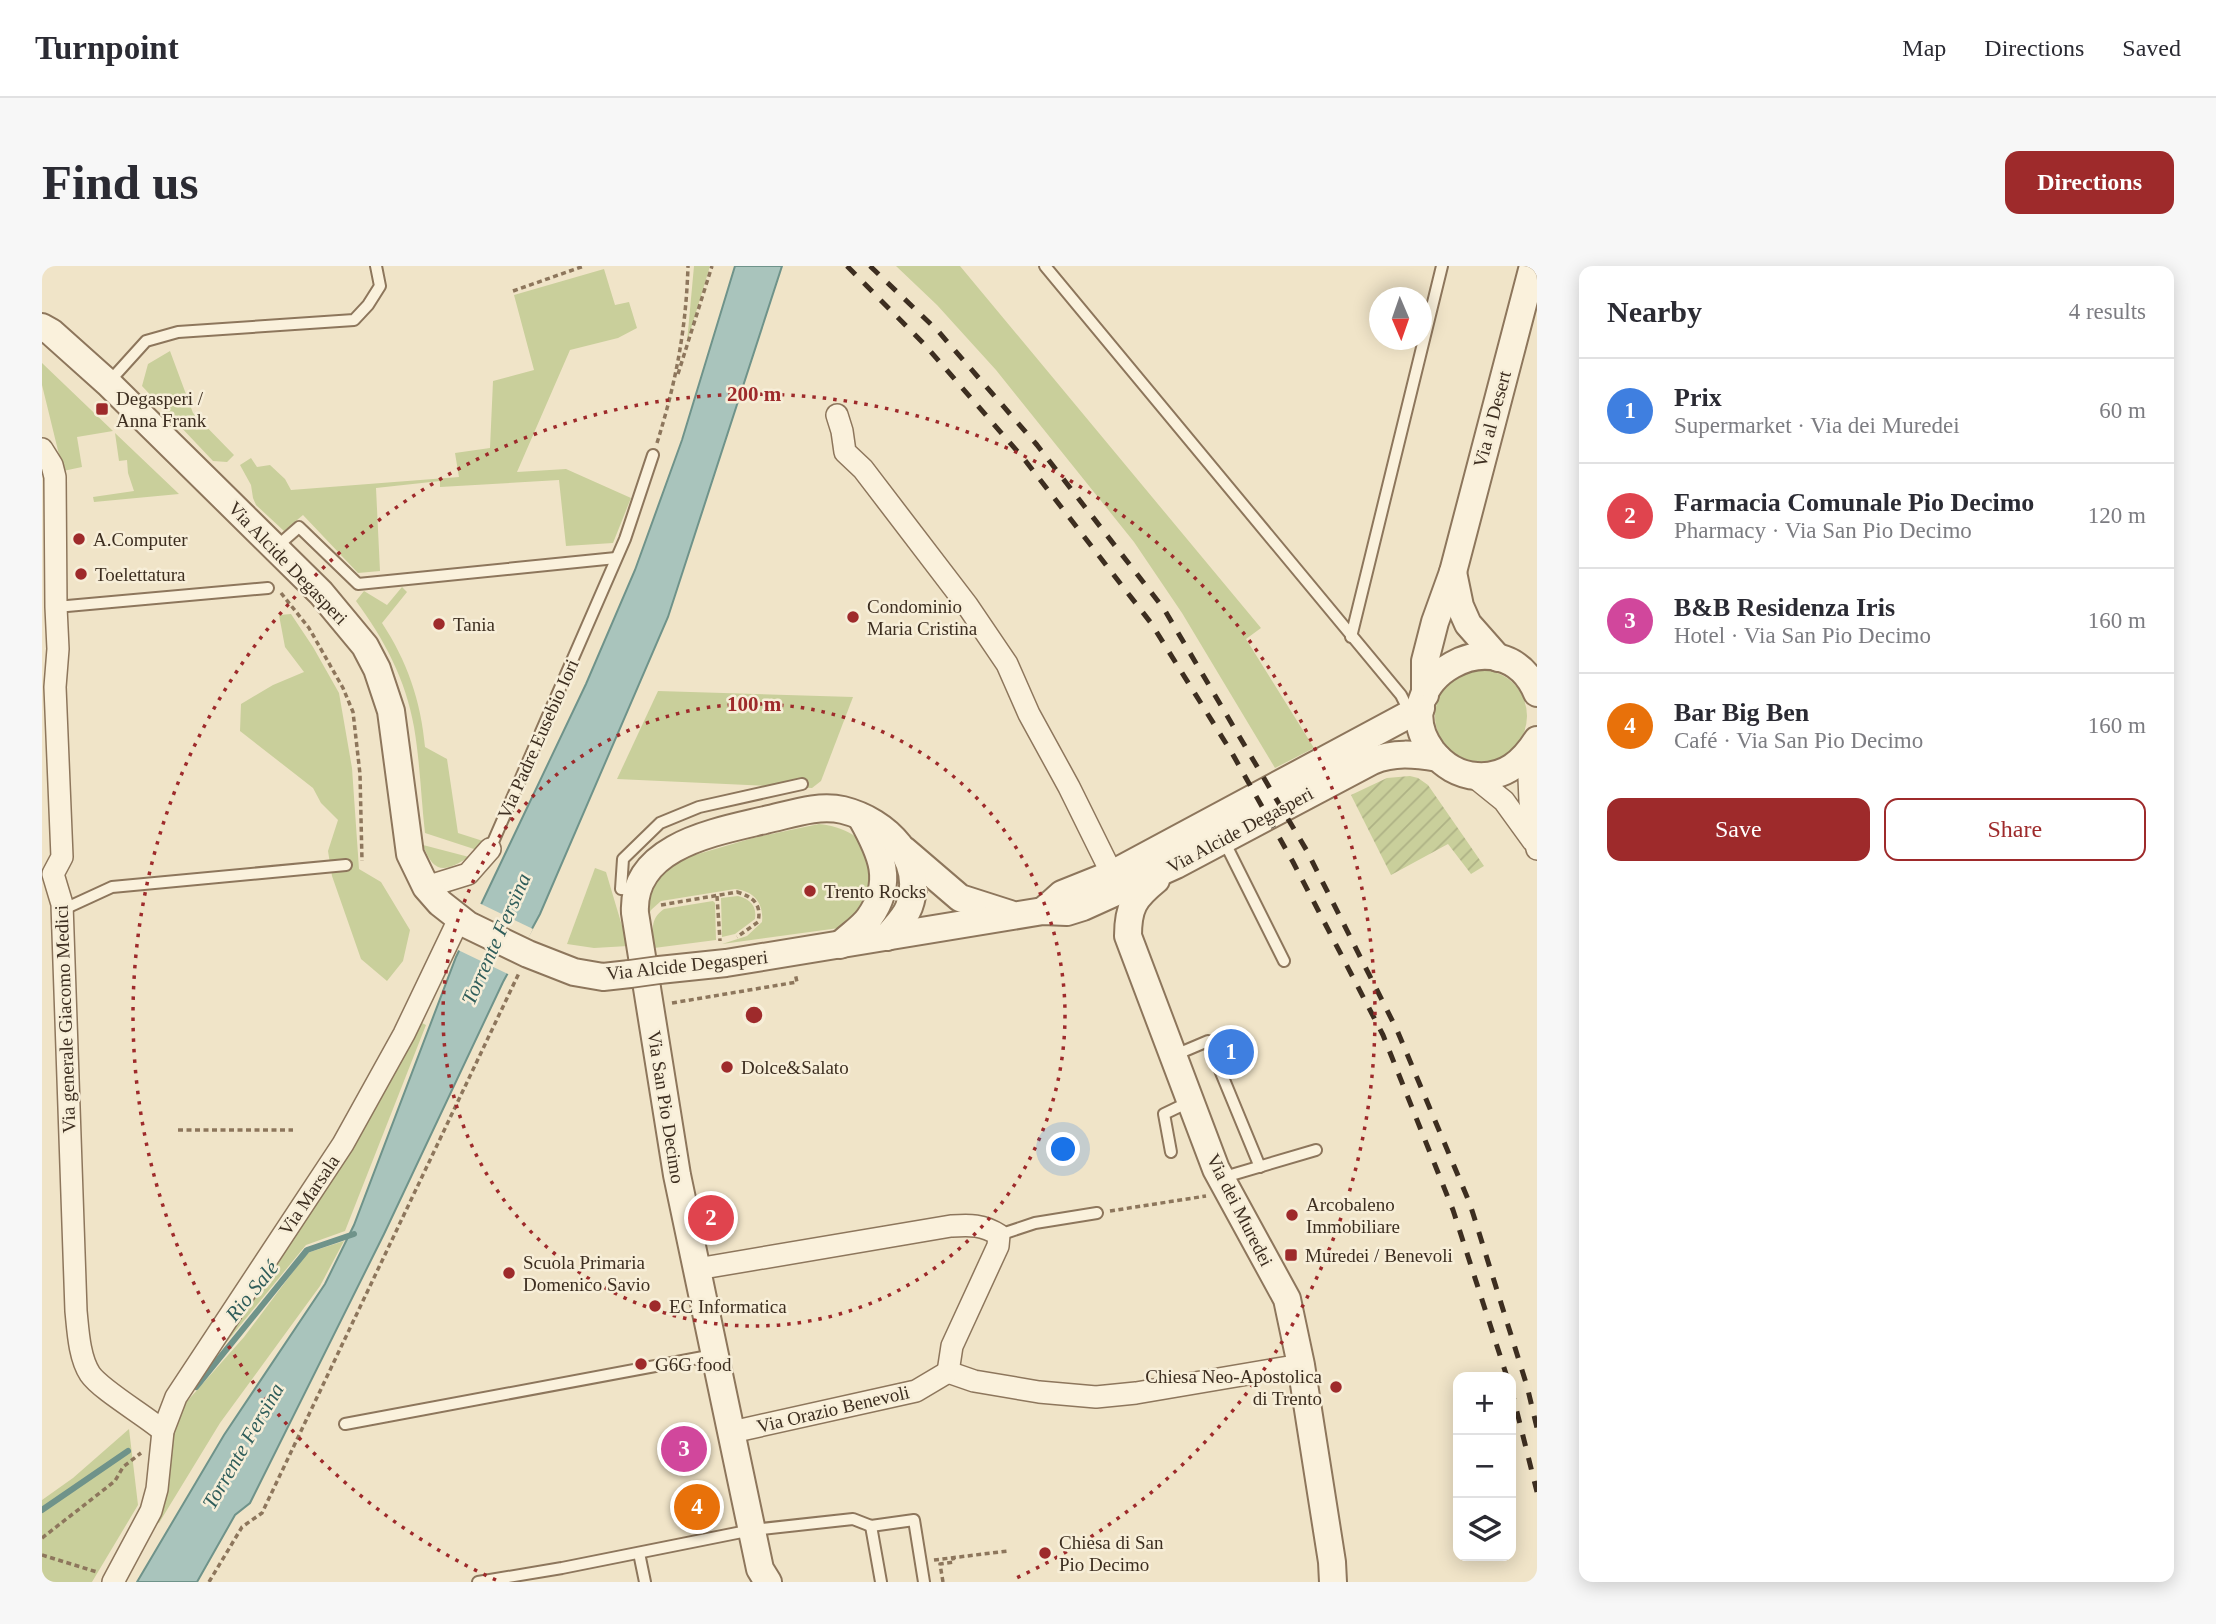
<!DOCTYPE html>
<meta charset="utf-8">
<style>
:root{--surface:#fff;--page:#f7f7f7;--text:#2b2b33;--muted:#7c7c81;--line:#e1e1e2;--accent:#9e2a2b}
body{margin:0;font-family:Georgia,serif;background:var(--page);color:var(--text)}
.controls{position:absolute;right:21px;bottom:21px;display:grid;overflow:hidden;border-radius:14px;box-shadow:0 4px 18px #0003}
.controls button{width:63px;height:63px;display:grid;place-items:center;padding:0;border:0;border-bottom:2px solid var(--line);background:var(--surface);color:var(--text);font:35px sans-serif}
.compass{position:absolute;left:1327px;top:21px;width:63px;height:63px;border-radius:50%;background:var(--surface);box-shadow:0 4px 18px #0003;rotate:178deg}
.you{position:absolute;left:1022px;top:884px;width:24px;height:24px;margin:-18px;border:5px solid #fff;border-radius:50%;background:#1a73e8;box-shadow:0 0 0 10px #1a73e833}
.badge{display:grid;place-items:center;width:46px;height:46px;border-radius:50%;background:var(--accent);color:#fff;font-size:23px;font-weight:700}
.pin{position:absolute;translate:-50% -50%;border:4px solid #fff;box-shadow:0 2px 7px #0006}
.list{margin:0;padding:0;list-style:none}
h2{display:flex;justify-content:space-between;align-items:center;height:91px;margin:0;padding:0 28px;font-size:30px}
h2 small{font-size:23px;font-weight:400;color:var(--muted)}
.list li{display:grid;grid-template-columns:46px 1fr auto;gap:21px;align-items:center;box-sizing:border-box;height:105px;padding:0 28px;border-top:2px solid var(--line)}
.list b{display:block;font-size:26px;white-space:nowrap}
.list p{margin:0;font-size:23px;white-space:nowrap;color:var(--muted)}
.list em{font-size:23px;font-style:normal;color:var(--muted)}
.actions{display:flex;gap:14px;padding:21px 28px}
.actions a{flex:1;padding:16px 0;border:2px solid var(--accent);border-radius:14px;text-align:center;font-size:24px;color:var(--accent)}
.actions .main{background:var(--accent);color:#fff}
.icon{flex:none;width:38px;height:38px;fill:none;stroke:currentColor;stroke-width:2;stroke-linecap:round;stroke-linejoin:round}
.map{position:relative;flex:none;width:1495px;height:1316px;overflow:hidden;border-radius:14px}
header{display:flex;align-items:center;gap:42px;box-sizing:border-box;height:98px;padding:0 35px;background:var(--surface);border-bottom:2px solid var(--line)}
header strong{font-size:33px}
nav{display:flex;gap:38px;margin-inline-start:auto;font-size:24px}
.intro{display:flex;align-items:center;justify-content:space-between;box-sizing:border-box;height:168px;padding:0 42px}
h1{margin:0;font-size:49px}
.button{padding:18px 32px;border-radius:14px;background:var(--accent);color:#fff;font-size:24px;font-weight:700}
main{display:flex;gap:42px;padding:0 42px}
aside{flex:1;background:var(--surface);border-radius:14px;box-shadow:0 4px 18px #0003}
.map>svg:first-child{display:block}
.green{fill:#c9cf9b}
.garden{fill:url(#garden-furrows)}
.water{fill:#a9c4bc;stroke:#6f938a;stroke-width:2}
.pier{fill:#f0e4c8}
.lines{fill:none;stroke-linecap:round;stroke-linejoin:round}
.stream{stroke:#6f938a;stroke-width:6}
.service-casing{stroke:#8d765c;stroke-width:14}
.minor-casing{stroke:#8d765c;stroke-width:24}
.tertiary-casing{stroke:#8d765c;stroke-width:30}
.path{stroke:#8d765c;stroke-width:3.5;stroke-dasharray:5 3.5;stroke-linecap:butt}
.service{stroke:#faf1dc;stroke-width:10}
.minor{stroke:#faf1dc;stroke-width:21}
.tertiary{stroke:#faf1dc;stroke-width:26}
.rail{stroke:#3d2e20;stroke-width:5;stroke-dasharray:12 12;stroke-linecap:butt}
.tertiary-bridge-casing{stroke:#8d765c;stroke-width:30;stroke-linecap:butt}
.tertiary-bridge{stroke:#faf1dc;stroke-width:26}
.ring{fill:none;stroke:#9e2a2b;stroke-width:3.5;stroke-dasharray:3.5 7}
.poi-dot{fill:#9e2a2b;stroke:#f7eed8;stroke-width:2.5}
.labels{text-anchor:middle;dominant-baseline:central;stroke-width:5;stroke-linejoin:round;paint-order:stroke}
.poi-label{font-size:19px;fill:#3d2e20;stroke:#f7eed8;text-anchor:start}
.street-label{font-size:19px;fill:#3d2e20;stroke:#f7eed8}
.water-label{font-size:21px;font-style:italic;fill:#2f5d5a;stroke:#f7eed8}
.centre{fill:#9e2a2b;stroke:#f7eed8;stroke-width:3.5}
.ring-label{font-size:21px;text-anchor:middle;font-weight:bold;fill:#9e2a2b;stroke:#f7eed8;stroke-width:5;stroke-linejoin:round;paint-order:stroke}
</style>
<header>
<strong>Turnpoint</strong>
<nav><a>Map</a><a>Directions</a><a>Saved</a></nav>
</header>
<div class="intro"><h1>Find us</h1><a class="button">Directions</a></div>
<main>
<div class="map">
<svg width="1495" height="1316" viewBox="0 0 1495 1316">
<defs>
<pattern id="garden-furrows" width="10" height="10" patternUnits="userSpaceOnUse" patternTransform="scale(1.75)"><rect width="10" height="10" fill="#c9cf9b"/><path d="M-1 1l2-2M0 10L10 0M9 11l2-2" fill="none" stroke="#aeb285"/></pattern>
</defs>
<rect width="100%" height="100%" fill="#f0e4c8"/>
<g class="green">
<path d="M 652,0 L 668,0 L 645,76 Z"/>
<path d="M 854,0 L 918,0 L 1219,362 L 1204,373 L 1272,482 L 1233,502 L 1140,347 L 1092,276 L 954,104 L 895,39 Z"/>
<path d="M 562,3 L 573,39 L 587,36 L 595,62 L 576,72 L 528,84 L 475,206 L 524,203 L 589,232 L 571,277 L 524,280 L 517,214 L 398,221 L 398,215 L 334,222 L 338,305 L 316,307 L 261,249 L 242,265 L 214,239 L 211,232 L 209,219 L 198,199 L 209,192 L 215,201 L 228,199 L 243,213 L 249,224 L 417,211 L 413,187 L 448,182 L 451,115 L 492,104 L 472,29 Z"/>
<path d="M 128,85 L 151,147 L 192,189 L 185,196 L 171,195 L 100,120 L 106,98 Z"/>
<path d="M 0,97 L 71,165 L 35,171 L 40,201 L 21,205 L 0,119 Z"/>
<path d="M 73,167 L 137,228 L 52,236 L 51,231 L 92,225 L 86,207 L 85,194 L 77,195 Z"/>
<path d="M 360,321 L 365,326 L 340,357 C 365,395 379,435 383,481 L 405,493 L 416,567 L 441,575 L 435,584 L 383,567 C 379,532 378,496 372,461 C 364,414 342,373 314,335 L 322,325 L 345,339 Z"/>
<path d="M 249,348 L 271,381 L 297,427 L 310,502 L 317,603 L 339,616 L 368,664 L 361,695 L 345,715 L 319,693 L 290,610 L 286,585 L 296,554 L 279,537 L 271,522 L 198,465 L 199,438 L 231,419 L 262,406 L 243,381 L 237,349 Z"/>
<circle cx="1439" cy="450" r="46"/>
<path d="M 616,425 L 811,431 L 779,515 L 770,522 L 575,513 Z"/>
<path d="M 777,558 C 800,560 827,572 832,598 C 833,604 830,614 829,620 C 826,638 814,655 797,662 L 680,678 L 705,670 L 720,656 C 722,637 712,625 693,623 L 619,635 L 609,644 L 606,651 L 607,620 L 639,593 L 711,572 Z"/>
<path d="M 381,579 L 427,591 C 403,606 392,609 381,579 Z"/>
<path d="M 553,602 L 564,606 L 586,680 L 552,682 L 525,678 Z"/>
<path d="M 696,630 C 708,633 715,640 713,653 L 693,668 L 680,671 L 679,632 Z"/>
<path d="M 671,635 L 673,637 L 674,674 L 612,682 C 611,666 607,653 622,643 Z"/>
<path d="M 378,756 L 384,759 L 303,965 L 264,979 L 174,1089 Z"/>
<path d="M 302,975 L 278,1020 L 178,1157 L 117,1257 L 113,1256 L 127,1187 L 140,1141 L 202,1071 L 265,987 Z"/>
<path d="M 87,1163 L 96,1239 L 50,1316 L 0,1316 L 0,1234 L 31,1212 Z"/>
</g>
<path class="garden" d="M 1368,510 L 1376,512 L 1386,519 L 1442,600 L 1429,608 L 1406,578 L 1349,609 L 1309,529 L 1345,512 Z"/>
<path class="water" d="M 693,0 L 740,0 L 626,351 L 498,648 L 461,716 L 342,968 L 208,1237 L 193,1249 L 155,1316 L 95,1316 L 182,1169 L 283,1018 L 312,959 L 414,691 L 544,418 L 593,304 L 640,174 Z"/>
<path class="pier" d="M 437,637 L 491,663 L 468,709 L 414,683 Z"/>
<g class="lines">
<g class="stream">
<path d="M 154,1121 L 265,984 L 312,968"/>
<path d="M 0,1244 L 86,1185"/>
</g>
<g class="service-casing">
<g id="service">
<path d="M 1003,0 L 1359,429 L 1368,447"/>
<path d="M 66,117 L 104,75 L 136,66 L 312,54 L 326,39 L 338,20 L 334,0"/>
<path d="M 233,282 L 257,261 L 316,318 L 574,292"/>
<path d="M 14,341 L 226,322"/>
<path d="M 1309,371 L 1400,0"/>
<path d="M 1181,573 L 1242,695"/>
<path d="M 448,583 L 583,273 L 611,189"/>
<path d="M 594,624 L 579,623 L 581,593 L 618,557 L 657,541 L 760,518"/>
<path d="M 20,644 L 70,621 L 304,599"/>
<path d="M 1133,789 L 1166,775 L 1218,901"/>
<path d="M 1129,886 L 1122,848 L 1149,835"/>
<path d="M 1179,912 L 1274,884"/>
<path d="M 957,969 L 993,957 L 1055,947"/>
<path d="M 303,1158 L 672,1089"/>
<path d="M 829,1260 L 839,1316"/>
<path d="M 597,1287 L 603,1316"/>
<path d="M 436,1316 L 520,1302 L 710,1264 L 811,1253 L 829,1260 L 872,1254 L 882,1316"/>
</g>
</g>
<g class="minor-casing">
<g id="minor">
<path d="M 795,149 L 800,165 L 803,186 L 821,203 L 925,339 L 965,398 L 987,448 L 1027,521 L 1070,608"/>
<path d="M 0,183 L 10,199 L 13,211 L 14,341 L 16,383 L 13,421 L 20,591 L 11,608 L 20,638 L 34,1045 C 36,1064 37,1091 48,1108 C 59,1124 104,1150 121,1165"/>
<path d="M 1486,488 L 1488,535 L 1495,583"/>
<path d="M 1431,510 L 1462,535 L 1491,575"/>
<path d="M 384,621 L 426,608 L 448,583"/>
<path d="M 655,1003 L 909,960 C 927,959 941,958 957,969 L 956,980 L 910,1080 L 906,1106"/>
<path d="M 906,1106 L 932,1115 L 997,1126 L 1054,1131 L 1094,1127 L 1259,1099"/>
<path d="M 690,1166 L 874,1125 L 906,1106"/>
<path d="M 71,1316 L 109,1245 L 115,1223 L 121,1165 L 134,1131 L 301,878 L 362,768 L 417,653"/>
</g>
</g>
<g class="tertiary-casing">
<g id="tertiary">
<path d="M 0,61 L 9,66 L 66,117 L 279,327 L 323,380 L 335,403 L 349,445 L 368,588 L 384,621 L 398,637 L 426,659 L 486,688 L 532,706 L 561,711 L 588,708"/>
<path d="M 1411,306 L 1418,340 L 1426,358 L 1456,392"/>
<path d="M 1495,427 C 1461,345 1338,415 1390,485 C 1401,499 1417,509 1435,510 C 1463,512 1481,496 1495,474"/>
<path d="M 1383,429 L 1383,395 L 1393,356 L 1411,306 L 1491,0"/>
<path d="M 862,584 L 918,632 L 968,648"/>
<path d="M 1114,614 C 1092,632 1086,641 1086,670 L 1174,903 L 1245,1033 L 1259,1099 L 1290,1296 L 1291,1316"/>
<path d="M 1001,645 L 1020,628 L 1070,608 L 1379,442"/>
<path d="M 798,679 C 807,670 820,662 827,652 C 853,616 839,587 820,553"/>
<path d="M 617,704 L 684,697 L 1001,645 L 1025,646 L 1041,641 L 1134,599 L 1330,495 C 1352,486 1372,488 1396,492"/>
<path d="M 726,1316 L 718,1303 L 635,909 L 593,647 C 589,580 673,566 723,554 C 747,549 775,538 801,544 C 845,555 884,594 867,641 C 863,652 852,662 845,671"/>
</g>
</g>
<g class="path">
<path d="M 471,25 L 542,0"/>
<path d="M 636,108 L 670,0"/>
<path d="M 615,177 C 634,116 644,64 646,0"/>
<path d="M 239,327 L 267,362 L 301,422 L 311,446 L 318,508 L 320,595"/>
<path d="M 675,630 L 678,675"/>
<path d="M 619,639 L 695,626 C 711,631 720,638 716,656 L 695,671"/>
<path d="M 630,737 L 755,716 L 753,707"/>
<path d="M 136,864 L 251,864"/>
<path d="M 1068,945 L 1164,930"/>
<path d="M 0,1272 L 73,1215 L 81,1201 L 99,1187"/>
<path d="M 0,1289 L 55,1306"/>
<path d="M 892,1294 L 966,1285"/>
<path d="M 167,1316 L 200,1261 L 220,1247 L 477,707"/>
<path d="M 901,1316 L 898,1298 L 912,1296 L 911,1292"/>
</g>
<use href="#service" class="service"/>
<use href="#minor" class="minor"/>
<use href="#tertiary" class="tertiary"/>
<g class="rail">
<path d="M 805,0 L 883,79 L 982,193 L 1109,357 L 1190,487 L 1251,596 L 1341,769 L 1411,944 L 1465,1111"/>
<path d="M 828,0 L 896,65 L 995,179 L 1122,343 L 1265,585 L 1355,764 L 1428,938 L 1485,1120 L 1495,1162"/>
<path d="M 1469,1122 L 1495,1226"/>
</g>
<g class="tertiary-bridge-casing">
<path id="tertiary-bridge" d="M 588,708 L 617,704"/>
</g>
<use href="#tertiary-bridge" class="tertiary-bridge"/>
</g>
<g class="ring">
<circle cx="712" cy="749" r="311"/>
<path d="M454 1314A621 621 0 1 1 970 1314"/>
</g>
<g class="poi-dot">
<rect x="53" y="136" width="14" height="14" rx="3.5"/>
<circle cx="37" cy="273" r="7"/>
<circle cx="39" cy="308" r="7"/>
<circle cx="811" cy="351" r="7"/>
<circle cx="397" cy="358" r="7"/>
<circle cx="768" cy="625" r="7"/>
<circle cx="685" cy="801" r="7"/>
<circle cx="1250" cy="949" r="7"/>
<rect x="1242" y="982" width="14" height="14" rx="3.5"/>
<circle cx="467" cy="1007" r="7"/>
<circle cx="613" cy="1040" r="7"/>
<circle cx="599" cy="1098" r="7"/>
<circle cx="1294" cy="1121" r="7"/>
<circle cx="1003" cy="1287" r="7"/>
</g>
<g class="labels">
<g class="poi-label">
<text x="74" y="132">Degasperi /<tspan x="74" dy="22">Anna Frank</tspan></text>
<text x="51" y="273">A.Computer</text>
<text x="53" y="308">Toelettatura</text>
<text x="825" y="340">Condominio<tspan x="825" dy="22">Maria Cristina</tspan></text>
<text x="411" y="358">Tania</text>
<text x="782" y="625">Trento Rocks</text>
<text x="699" y="801">Dolce&amp;Salato</text>
<text x="1264" y="938">Arcobaleno<tspan x="1264" dy="22">Immobiliare</tspan></text>
<text x="1263" y="989">Muredei / Benevoli</text>
<text x="481" y="996">Scuola Primaria<tspan x="481" dy="22">Domenico Savio</tspan></text>
<text x="627" y="1040">EC Informatica</text>
<text x="613" y="1098">G6G food</text>
<text x="1280" y="1110" text-anchor="end">Chiesa Neo-Apostolica<tspan x="1280" dy="22">di Trento</tspan></text>
<text x="1017" y="1276">Chiesa di San<tspan x="1017" dy="22">Pio Decimo</tspan></text>
</g>
<g class="street-label">
<text transform="translate(1450 153) rotate(-75)">Via al Desert</text>
<text transform="translate(246 297) rotate(46)">Via Alcide Degasperi</text>
<text transform="translate(496 473) rotate(-66)">Via Padre Eusebio Iori</text>
<text transform="translate(1198 564) rotate(-28)">Via Alcide Degasperi</text>
<text transform="translate(645 699) rotate(-6)">Via Alcide Degasperi</text>
<text transform="translate(23 753) rotate(-92)">Via generale Giacomo Medici</text>
<text transform="translate(624 841) rotate(81)">Via San Pio Decimo</text>
<text transform="translate(267 929) rotate(-56)">Via Marsala</text>
<text transform="translate(1198 944) rotate(63)">Via dei Muredei</text>
<text transform="translate(791 1143) rotate(-13)">Via Orazio Benevoli</text>
</g>
<g class="water-label">
<text transform="translate(454 673) rotate(-66)">Torrente Fersina</text>
<text transform="translate(210 1025) rotate(-51)">Rio Salé</text>
<text transform="translate(201 1180) rotate(-60)">Torrente Fersina</text>
</g>
</g>
<circle cx="712" cy="749" r="10" class="centre"/>
<g class="ring-label">
<text x="712" y="135">200 m</text>
<text x="712" y="445">100 m</text>
</g>
</svg>
<div class="controls">
<button>+</button>
<button>−</button>
<button><svg class="icon" aria-label="layers" viewBox="0 0 24 24"><path d="M12 4l9 5-9 5-9-5zM3 14l9 5 9-5"/></svg></button>
</div>
<svg class="compass" viewBox="-18 -18 36 36"><path d="M0-13l5 13h-10z" fill="#e53935"/><path d="M0 13l5-13h-10z" fill="#7c7c81"/></svg>
<div class="you"></div>
<div class="pin badge" style="left:1189px;top:786px;background:#3f7fe0">1</div>
<div class="pin badge" style="left:669px;top:952px;background:#e0444e">2</div>
<div class="pin badge" style="left:642px;top:1183px;background:#d1479c">3</div>
<div class="pin badge" style="left:655px;top:1241px;background:#e8710a">4</div>
</div>
<aside>
<h2>Nearby<small>4 results</small></h2>
<ul class="list">
<li><span class="badge" style="background:#3f7fe0">1</span><div><b>Prix</b><p>Supermarket · Via dei Muredei</p></div><em>60 m</em></li>
<li><span class="badge" style="background:#e0444e">2</span><div><b>Farmacia Comunale Pio Decimo</b><p>Pharmacy · Via San Pio Decimo</p></div><em>120 m</em></li>
<li><span class="badge" style="background:#d1479c">3</span><div><b>B&amp;B Residenza Iris</b><p>Hotel · Via San Pio Decimo</p></div><em>160 m</em></li>
<li><span class="badge" style="background:#e8710a">4</span><div><b>Bar Big Ben</b><p>Café · Via San Pio Decimo</p></div><em>160 m</em></li>
</ul>
<div class="actions"><a class="main">Save</a><a>Share</a></div>
</aside>
</main>
